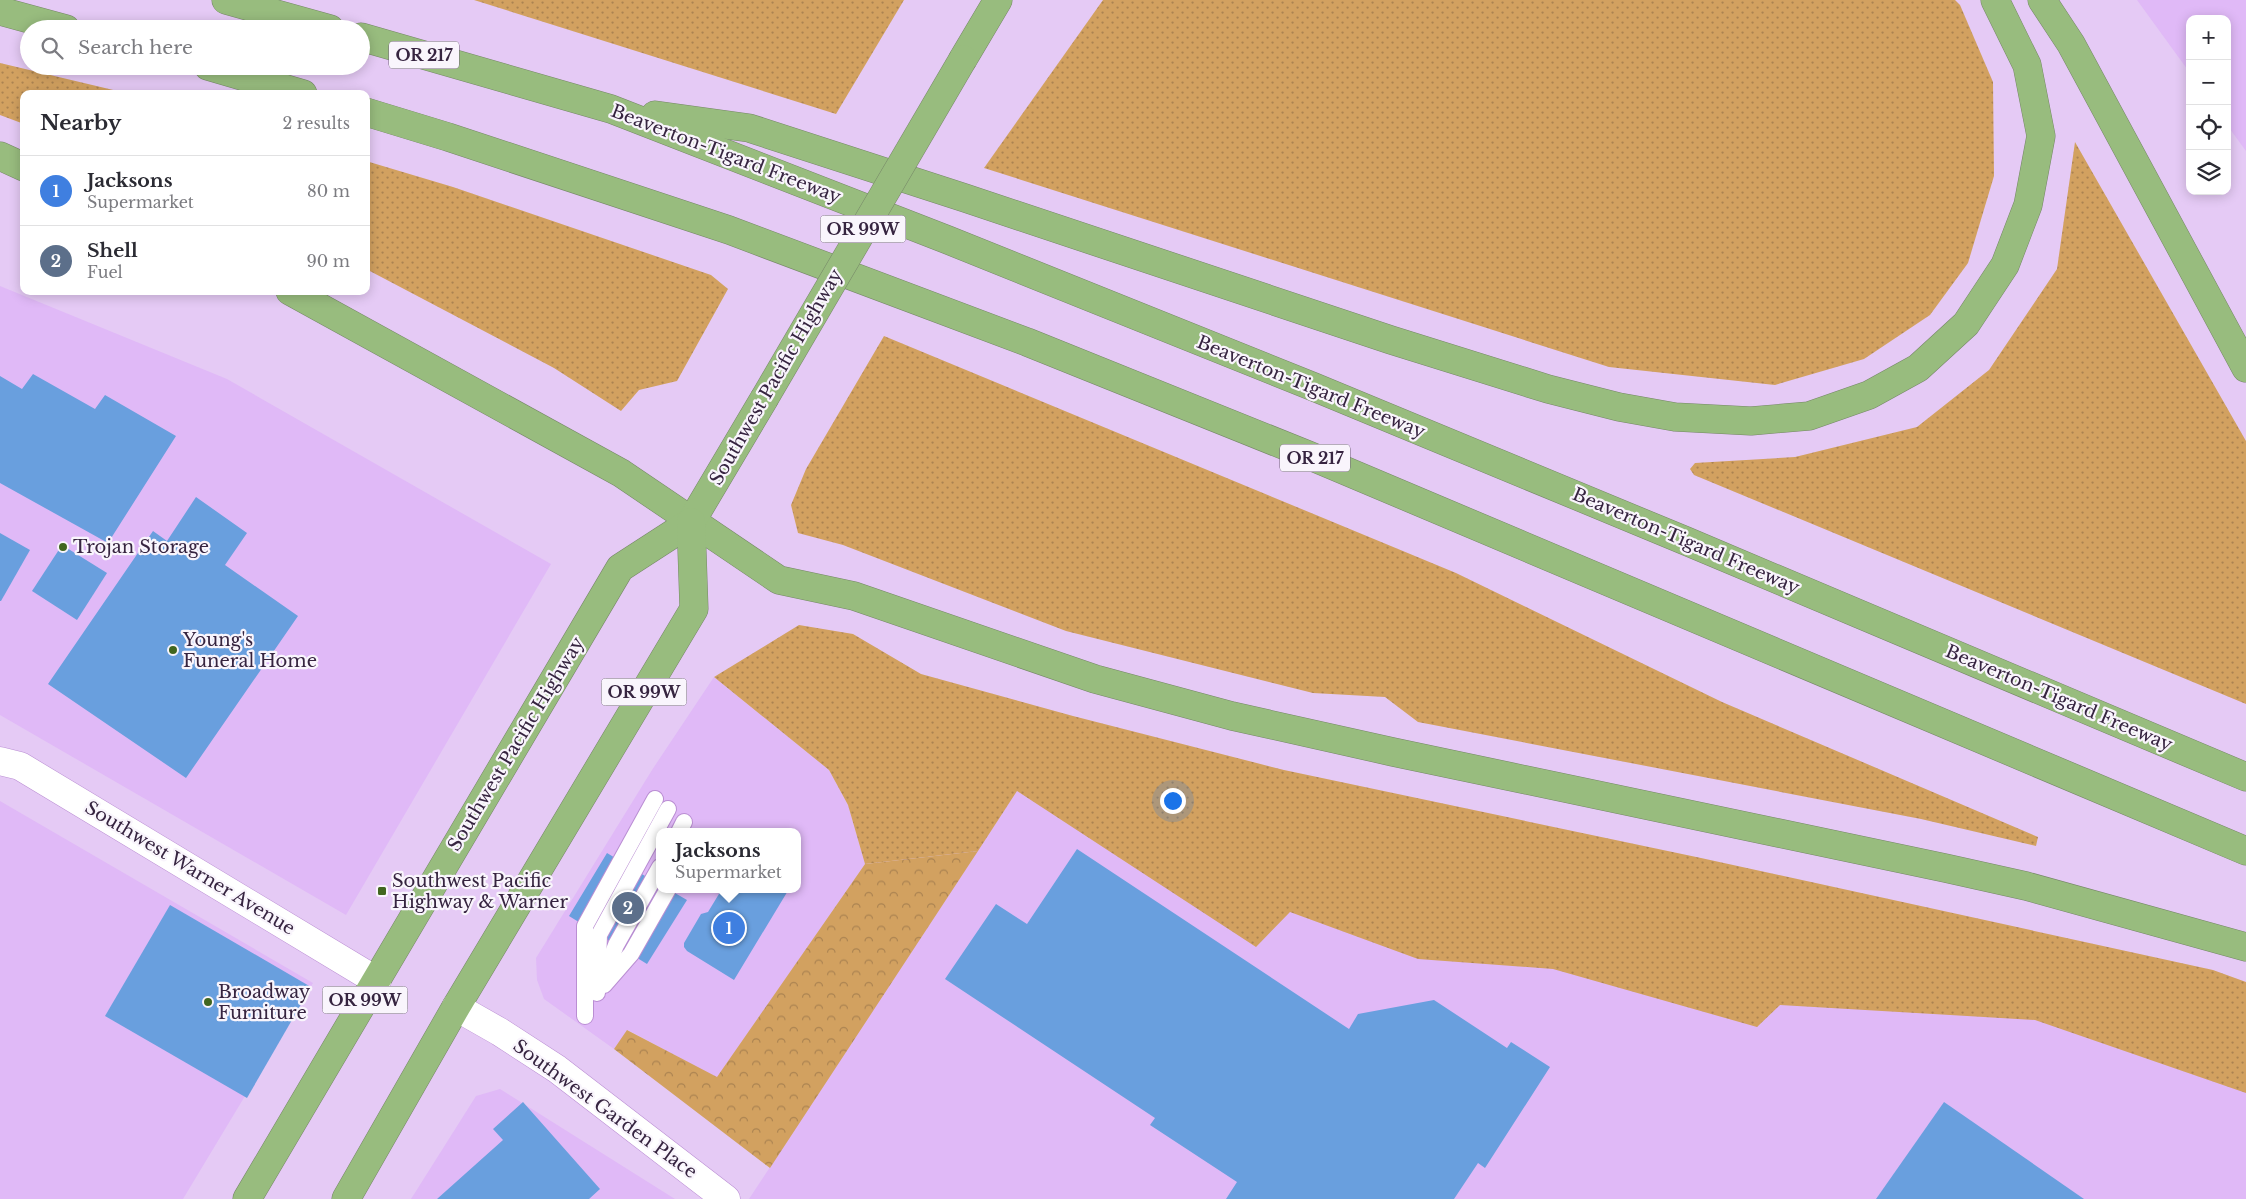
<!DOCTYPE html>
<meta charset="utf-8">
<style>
:root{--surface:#fff;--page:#f7f7f7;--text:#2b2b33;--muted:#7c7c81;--line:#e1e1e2;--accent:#d93025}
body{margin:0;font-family:"Libre Baskerville",serif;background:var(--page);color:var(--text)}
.controls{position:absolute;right:15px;top:15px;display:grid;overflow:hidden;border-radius:10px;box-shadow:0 2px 12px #0003}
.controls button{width:45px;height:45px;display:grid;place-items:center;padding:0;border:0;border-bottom:1px solid var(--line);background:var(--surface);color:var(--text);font:25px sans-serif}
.you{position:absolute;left:1172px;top:800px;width:18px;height:18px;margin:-12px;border:4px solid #fff;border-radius:50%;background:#1a73e8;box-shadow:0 0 0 8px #1a73e833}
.badge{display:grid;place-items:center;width:32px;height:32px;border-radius:50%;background:var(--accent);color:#fff;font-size:16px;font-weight:700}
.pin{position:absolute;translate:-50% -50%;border:2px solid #fff;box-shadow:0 1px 5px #0006}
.popup{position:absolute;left:656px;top:828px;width:145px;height:65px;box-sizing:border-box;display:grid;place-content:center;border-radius:10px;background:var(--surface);filter:drop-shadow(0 1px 4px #0005);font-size:16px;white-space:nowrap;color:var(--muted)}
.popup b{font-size:19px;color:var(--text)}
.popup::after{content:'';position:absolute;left:50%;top:100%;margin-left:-10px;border:10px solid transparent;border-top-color:var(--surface)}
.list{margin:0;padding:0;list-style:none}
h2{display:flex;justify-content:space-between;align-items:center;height:65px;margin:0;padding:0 20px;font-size:21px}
h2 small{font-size:16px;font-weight:400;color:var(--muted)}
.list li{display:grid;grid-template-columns:32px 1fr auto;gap:15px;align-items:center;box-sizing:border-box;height:70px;padding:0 20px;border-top:1px solid var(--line)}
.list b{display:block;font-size:19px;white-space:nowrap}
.list p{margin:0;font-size:16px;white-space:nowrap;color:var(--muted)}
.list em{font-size:16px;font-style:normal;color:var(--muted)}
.icon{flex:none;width:28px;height:28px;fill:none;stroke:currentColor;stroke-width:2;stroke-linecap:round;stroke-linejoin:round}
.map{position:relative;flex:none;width:2246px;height:1199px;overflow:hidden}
.search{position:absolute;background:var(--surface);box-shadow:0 2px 12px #0003;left:20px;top:20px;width:350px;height:55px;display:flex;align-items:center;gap:12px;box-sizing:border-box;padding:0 18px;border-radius:28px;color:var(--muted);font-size:19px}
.panel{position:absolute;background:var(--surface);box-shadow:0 2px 12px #0003;left:20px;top:90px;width:350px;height:205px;border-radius:10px}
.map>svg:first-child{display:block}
.built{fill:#e0b9f7;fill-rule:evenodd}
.grass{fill:url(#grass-dots)}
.forest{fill:url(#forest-crowns)}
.building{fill:#699fde}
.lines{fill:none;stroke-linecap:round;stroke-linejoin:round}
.lane-casing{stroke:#ba8ed3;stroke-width:18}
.street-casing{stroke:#ba8ed3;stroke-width:29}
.highway-casing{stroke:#768768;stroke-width:29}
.lane{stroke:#fff;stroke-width:16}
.street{stroke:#fff;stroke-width:28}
.highway{stroke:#98bc7e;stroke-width:28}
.highway-bridge-casing{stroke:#768768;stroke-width:29;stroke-linecap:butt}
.highway-bridge{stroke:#98bc7e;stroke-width:28}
.poi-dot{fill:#41661f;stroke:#f9f5fc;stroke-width:2}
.labels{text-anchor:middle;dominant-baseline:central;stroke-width:4.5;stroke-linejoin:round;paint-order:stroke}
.shield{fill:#f9f5fc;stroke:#706378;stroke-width:1}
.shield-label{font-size:16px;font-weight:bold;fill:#362440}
.street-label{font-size:18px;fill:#362440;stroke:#f9f5fc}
.poi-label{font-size:18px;fill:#362440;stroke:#f9f5fc;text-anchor:start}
</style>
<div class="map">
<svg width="2246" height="1199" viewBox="0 0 2246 1199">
<defs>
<pattern id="grass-dots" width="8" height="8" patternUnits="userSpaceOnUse" patternTransform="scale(1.25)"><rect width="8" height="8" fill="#d2a160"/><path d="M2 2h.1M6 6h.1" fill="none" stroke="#ab8351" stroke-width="1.8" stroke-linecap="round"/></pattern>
<pattern id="forest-crowns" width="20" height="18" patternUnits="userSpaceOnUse" patternTransform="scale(1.25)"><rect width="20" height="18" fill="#d2a160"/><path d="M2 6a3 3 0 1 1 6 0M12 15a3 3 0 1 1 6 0" fill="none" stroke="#ab8351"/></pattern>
</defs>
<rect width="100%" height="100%" fill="#e5caf5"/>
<g class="built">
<path d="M 2137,0 L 2246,0 L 2246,151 L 2227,125 L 2227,19 L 2190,19 L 2190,73 Z"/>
<path d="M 0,286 L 227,379 L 551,564 L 346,915 L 0,715 Z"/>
<path d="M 714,677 L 829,770 L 848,805 L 865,864 L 717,1078 L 628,1030 L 614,1049 L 544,999 L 537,980 L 536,958 L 652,770 ZM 660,832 L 798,832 L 798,889 L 660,889 Z"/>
<path d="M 1017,791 L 2246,1012 L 2246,1199 L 749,1199 Z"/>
<path d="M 0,801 L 313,983 L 183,1199 L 0,1199 Z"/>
<path d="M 500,1089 L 675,1199 L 411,1199 L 476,1096 Z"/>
</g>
<g class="grass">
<path d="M 474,0 L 904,0 L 836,114 Z"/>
<path d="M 1103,0 L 1955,0 L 1960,5 L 1993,82 L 1994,176 L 1968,263 L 1930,315 L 1864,359 L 1775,385 L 1609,367 L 984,168 Z"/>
<path d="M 0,63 L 130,94 L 24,94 L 24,124 L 0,115 Z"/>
<path d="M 2075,142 L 2246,441 L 2246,704 L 1694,475 L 1690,469 L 1695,463 L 1795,457 L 1917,427 L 1989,370 L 2057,269 Z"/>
<path d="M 366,161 L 453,187 L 711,275 L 728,289 L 677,381 L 639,390 L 621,411 L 554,368 L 366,269 Z"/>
<path d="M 884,336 L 1456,573 L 1722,702 L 2038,837 L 2036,846 L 1921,819 L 1418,722 L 1385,697 L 1313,693 L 1066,631 L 843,545 L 798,533 L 791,505 L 806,469 Z"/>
<path d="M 799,625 L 853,634 L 921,674 L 1073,716 L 1284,770 L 1701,858 L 2213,970 L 2246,982 L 2246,1093 L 2035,1020 L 1780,1005 L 1757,1027 L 1553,969 L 1418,959 L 1290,912 L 1256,947 L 1017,791 L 978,851 L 865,864 L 848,805 L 829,770 L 714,677 Z"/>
</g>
<path class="forest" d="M 978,851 L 770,1168 L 614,1049 L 627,1030 L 717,1077 L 865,864 Z"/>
<g class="building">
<path d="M 33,374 L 95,409 L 105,395 L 176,436 L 108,543 L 0,483 L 0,376 L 22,389 Z"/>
<path d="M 196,497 L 247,533 L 225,565 L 298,616 L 186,778 L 48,684 L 153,531 L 167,541 Z"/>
<path d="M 0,533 L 30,550 L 1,601 L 0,601 Z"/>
<path d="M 62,545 L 107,573 L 77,620 L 32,591 Z"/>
<path d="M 1077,849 L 1349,1029 L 1358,1014 L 1434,1000 L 1507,1048 L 1511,1042 L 1550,1067 L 1485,1168 L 1478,1163 L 1454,1199 L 1226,1199 L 1237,1182 L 1150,1125 L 1155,1118 L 945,979 L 996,904 L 1027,924 Z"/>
<path d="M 607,853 L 660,885 L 660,889 L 668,889 L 687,900 L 647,964 L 569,916 Z"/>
<path d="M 722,889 L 789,889 L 734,980 L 687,951 L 684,947 L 684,943 L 701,914 L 708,912 Z"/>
<path d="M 170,905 L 311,987 L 247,1098 L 105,1016 Z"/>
<path d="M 523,1102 L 600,1189 L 589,1199 L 437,1199 L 503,1140 L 493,1129 Z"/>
<path d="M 1944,1102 L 2084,1199 L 1876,1199 Z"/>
</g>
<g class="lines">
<g class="lane-casing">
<g id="lane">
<path d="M 679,832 L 684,822"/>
<path d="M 603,979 L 616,945 L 660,867"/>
<path d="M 604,985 L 631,954 L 668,889"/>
<path d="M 597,993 L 599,935 L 668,809"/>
<path d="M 585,1016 L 585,926 L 655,799"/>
</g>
</g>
<g class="street-casing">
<g id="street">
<path d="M 0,761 L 20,766 L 377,981"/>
<path d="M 456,1007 L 500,1032 L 557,1069 L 726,1199"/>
</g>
</g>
<g class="highway-casing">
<g id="highway">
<path d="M 226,0 L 330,29"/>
<path d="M 2042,0 L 2071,44 L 2246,368"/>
<path d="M 0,11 L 66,29"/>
<path d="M 361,37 L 611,109 L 948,240 L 1314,387 L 1686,541 L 2246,777"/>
<path d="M 963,59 L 998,0"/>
<path d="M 208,66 L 303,94"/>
<path d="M 366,112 L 448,137 L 729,230 L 1027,342 L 1308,455 L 2246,851"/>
<path d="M 655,115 L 749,128 L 965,198 L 1391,340 L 1548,389 L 1619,407 L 1675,417 L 1751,421 L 1809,416 L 1869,395 L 1918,368 L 1966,324 L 2005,265 L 2028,205 L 2041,136 L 2027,65 L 1995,0"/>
<path d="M 0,156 L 24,167"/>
<path d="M 290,291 L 621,473 L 779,580 L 854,596 L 1095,679 L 1232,716 L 1393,752 L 1945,868 L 2026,886 L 2246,947"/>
<path d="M 247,1199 L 620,568 L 691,522 L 764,399"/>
<path d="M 346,1199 L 456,1007 L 694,609 L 691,522"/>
</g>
</g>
<use href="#lane" class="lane"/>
<use href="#street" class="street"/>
<use href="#highway" class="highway"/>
<g class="highway-bridge-casing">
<path id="highway-bridge" d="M 764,399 L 963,59"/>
</g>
<use href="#highway-bridge" class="highway-bridge"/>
</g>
<g class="poi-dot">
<circle cx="63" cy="547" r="5"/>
<circle cx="173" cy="650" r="5"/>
<rect x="377" y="886" width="10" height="10" rx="2.5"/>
<circle cx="208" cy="1002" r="5"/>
</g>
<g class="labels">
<g class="shield">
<rect x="389" y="41.5" width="70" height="27" rx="4"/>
<rect x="820.5" y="215.5" width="85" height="27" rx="4"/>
<rect x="1280" y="444.5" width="70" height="27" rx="4"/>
<rect x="601.5" y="678.5" width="85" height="27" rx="4"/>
<rect x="322.5" y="986.5" width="85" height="27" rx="4"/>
</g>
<g class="shield-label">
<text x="424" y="55">OR 217</text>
<text x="863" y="229">OR 99W</text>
<text x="1315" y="458">OR 217</text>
<text x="644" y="692">OR 99W</text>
<text x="365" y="1000">OR 99W</text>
</g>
<g class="street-label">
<text transform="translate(726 154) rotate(21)">Beaverton-Tigard Freeway</text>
<text transform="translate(776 377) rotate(-60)">Southwest Pacific Highway</text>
<text transform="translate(1311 387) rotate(22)">Beaverton-Tigard Freeway</text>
<text transform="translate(1686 541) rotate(23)">Beaverton-Tigard Freeway</text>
<text transform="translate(2059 698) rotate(23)">Beaverton-Tigard Freeway</text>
<text transform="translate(516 744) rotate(-59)">Southwest Pacific Highway</text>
<text transform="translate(190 868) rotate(31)">Southwest Warner Avenue</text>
<text transform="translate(605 1109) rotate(36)">Southwest Garden Place</text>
</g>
<g class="poi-label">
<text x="73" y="547">Trojan Storage</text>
<text x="183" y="640">Young's<tspan x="183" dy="21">Funeral Home</tspan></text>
<text x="392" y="881">Southwest Pacific<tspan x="392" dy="21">Highway &amp; Warner</tspan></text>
<text x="218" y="992">Broadway<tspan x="218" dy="21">Furniture</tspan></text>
</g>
</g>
</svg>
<div class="controls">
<button>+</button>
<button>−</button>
<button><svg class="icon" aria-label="locate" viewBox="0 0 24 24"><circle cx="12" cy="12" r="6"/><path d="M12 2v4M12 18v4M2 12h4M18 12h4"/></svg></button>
<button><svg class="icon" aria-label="layers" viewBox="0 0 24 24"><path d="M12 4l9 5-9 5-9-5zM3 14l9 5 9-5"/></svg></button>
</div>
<div class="you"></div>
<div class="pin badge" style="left:729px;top:928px;background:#3f7fe0">1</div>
<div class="popup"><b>Jacksons</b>Supermarket</div>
<div class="pin badge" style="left:628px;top:908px;background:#5c6f8a">2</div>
<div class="search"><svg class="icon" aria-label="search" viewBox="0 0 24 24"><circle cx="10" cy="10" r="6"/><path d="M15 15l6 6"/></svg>Search here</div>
<section class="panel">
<h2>Nearby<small>2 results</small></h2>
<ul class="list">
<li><span class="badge" style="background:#3f7fe0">1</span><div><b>Jacksons</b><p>Supermarket</p></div><em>80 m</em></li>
<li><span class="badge" style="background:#5c6f8a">2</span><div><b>Shell</b><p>Fuel</p></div><em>90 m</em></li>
</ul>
</section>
</div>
